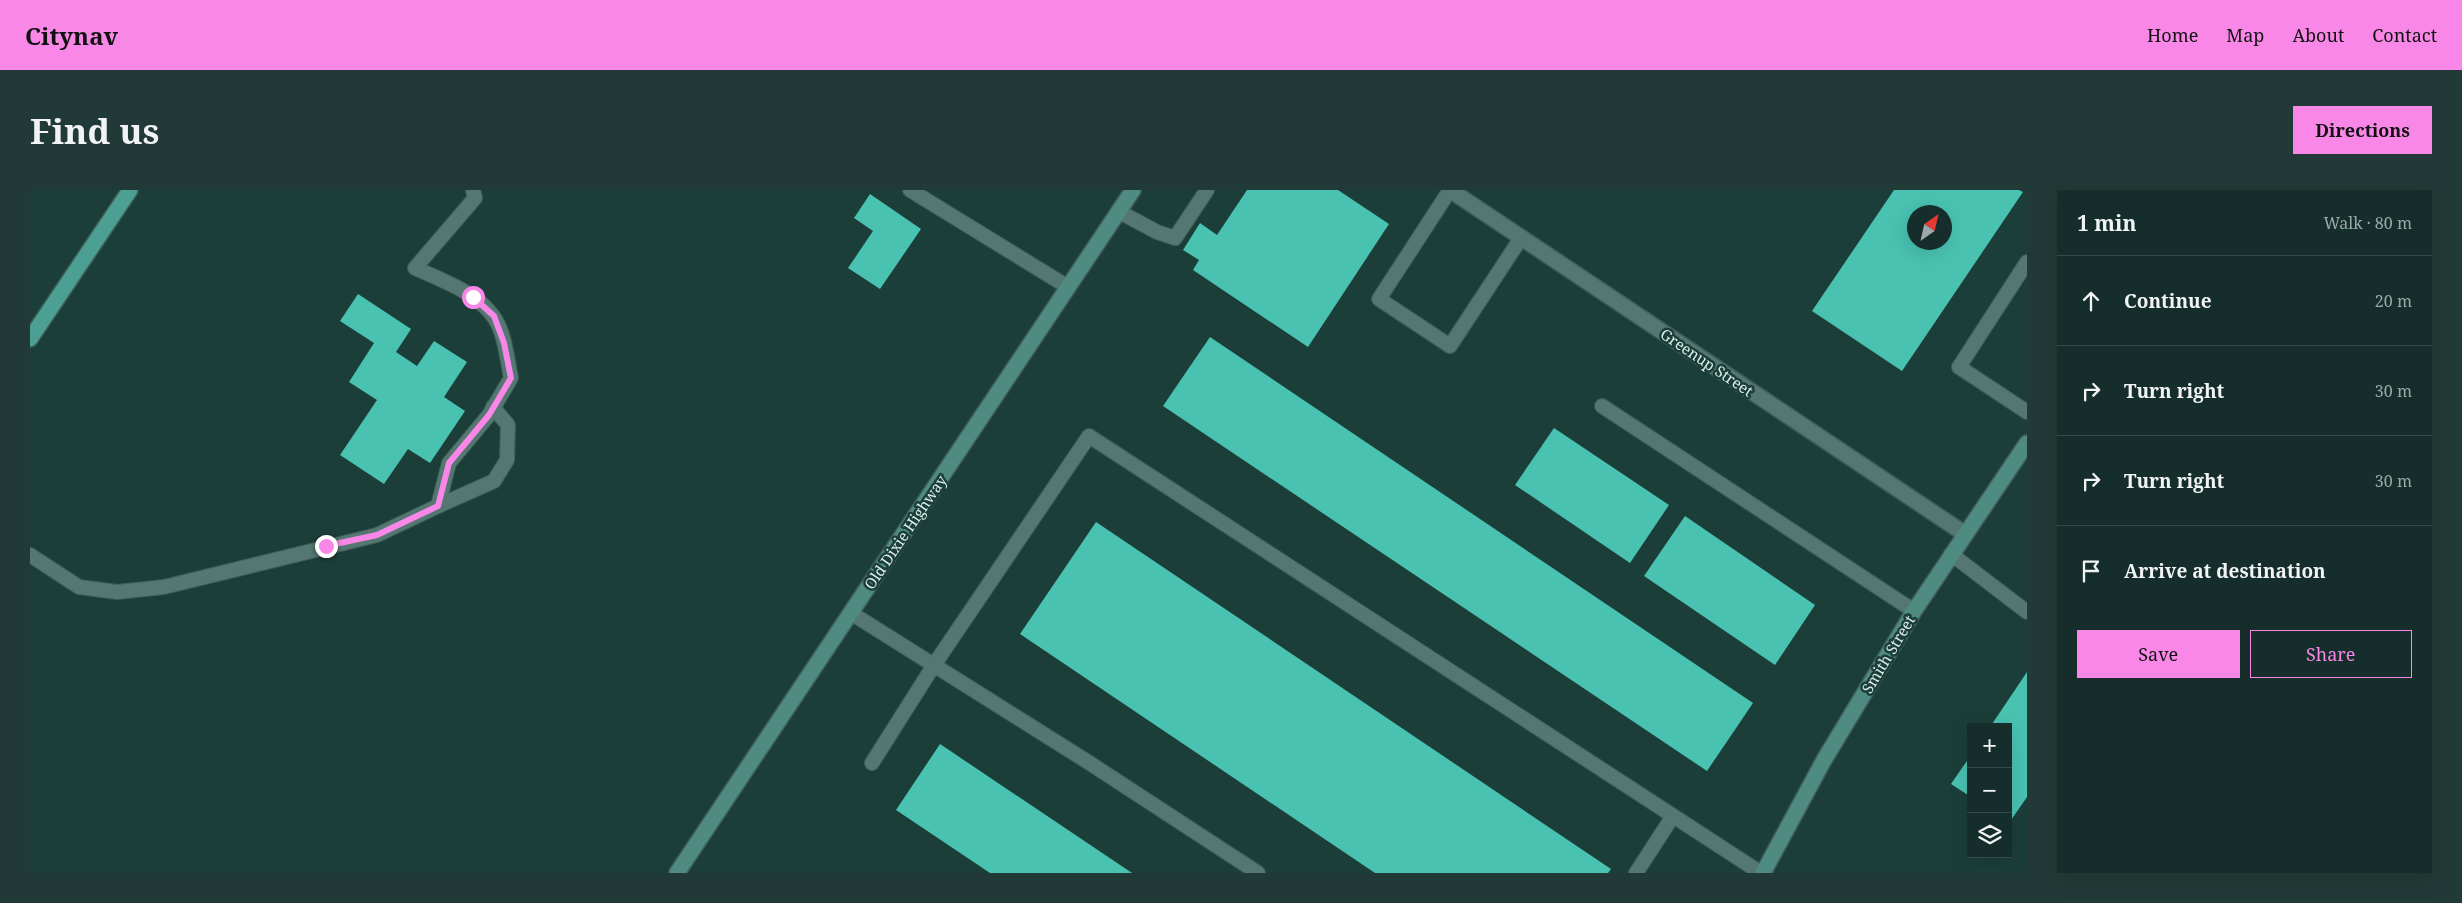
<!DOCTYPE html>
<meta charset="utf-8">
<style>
:root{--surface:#152e2b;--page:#223a37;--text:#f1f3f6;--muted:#9da8a9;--line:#344a47;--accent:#f987e8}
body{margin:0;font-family:"Noto Serif",serif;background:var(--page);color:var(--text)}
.controls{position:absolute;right:15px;bottom:15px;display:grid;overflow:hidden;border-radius:0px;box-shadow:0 5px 20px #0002}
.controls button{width:45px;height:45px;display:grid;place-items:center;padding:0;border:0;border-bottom:1px solid var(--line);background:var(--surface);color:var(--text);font:25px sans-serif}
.compass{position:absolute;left:1877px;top:15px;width:45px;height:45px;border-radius:50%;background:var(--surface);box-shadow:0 5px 20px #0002;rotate:34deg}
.stop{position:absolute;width:15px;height:15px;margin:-11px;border:4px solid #f987e8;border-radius:50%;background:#fff}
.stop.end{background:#f987e8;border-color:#fff;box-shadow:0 1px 5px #0008}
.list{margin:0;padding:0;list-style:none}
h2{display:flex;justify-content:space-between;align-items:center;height:65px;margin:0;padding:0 20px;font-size:21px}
h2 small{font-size:16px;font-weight:400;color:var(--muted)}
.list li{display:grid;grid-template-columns:32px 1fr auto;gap:15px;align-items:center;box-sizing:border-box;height:90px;padding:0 20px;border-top:1px solid var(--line)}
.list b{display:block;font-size:19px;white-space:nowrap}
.list em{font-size:16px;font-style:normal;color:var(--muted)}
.actions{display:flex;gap:10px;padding:15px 20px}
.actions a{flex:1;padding:11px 0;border:1px solid var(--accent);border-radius:0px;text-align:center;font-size:18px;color:var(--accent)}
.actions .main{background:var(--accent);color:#111}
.icon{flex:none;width:28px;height:28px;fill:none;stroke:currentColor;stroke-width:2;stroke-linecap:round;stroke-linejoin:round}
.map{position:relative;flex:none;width:1997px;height:683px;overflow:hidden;border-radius:0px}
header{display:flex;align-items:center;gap:30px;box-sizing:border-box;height:70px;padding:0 25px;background:var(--accent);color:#111}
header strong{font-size:24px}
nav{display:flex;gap:28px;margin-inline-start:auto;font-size:18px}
.intro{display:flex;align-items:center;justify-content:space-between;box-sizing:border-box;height:120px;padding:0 30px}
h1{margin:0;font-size:35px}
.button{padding:12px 22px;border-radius:0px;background:var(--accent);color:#111;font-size:18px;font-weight:700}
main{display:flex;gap:30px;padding:0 30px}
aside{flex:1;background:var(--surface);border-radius:0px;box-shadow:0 5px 20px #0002}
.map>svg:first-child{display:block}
.building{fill:#4ac2b2;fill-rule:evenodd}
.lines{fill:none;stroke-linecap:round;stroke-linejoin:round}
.lane-casing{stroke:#3e5d59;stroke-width:16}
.street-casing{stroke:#3e5d59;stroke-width:18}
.secondary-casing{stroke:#3e5d59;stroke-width:18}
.primary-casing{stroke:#3e5d59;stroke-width:18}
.lane{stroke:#547771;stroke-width:14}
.street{stroke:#547771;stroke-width:15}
.secondary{stroke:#508b82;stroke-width:15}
.primary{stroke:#4c9f93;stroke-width:15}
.route{stroke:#f987e8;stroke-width:6}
.labels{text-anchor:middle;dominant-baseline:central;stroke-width:5;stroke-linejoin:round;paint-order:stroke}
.street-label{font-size:15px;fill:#dbeeeb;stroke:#1c3e39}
</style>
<header>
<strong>Citynav</strong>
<nav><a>Home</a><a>Map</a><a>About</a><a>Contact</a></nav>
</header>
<div class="intro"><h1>Find us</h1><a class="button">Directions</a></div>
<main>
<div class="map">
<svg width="1997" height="683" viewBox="0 0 1997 683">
<rect width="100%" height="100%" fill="#1c3e39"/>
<g class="building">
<path d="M 1217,0 L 1308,0 L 1359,34 L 1278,157 L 1163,80 L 1169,70 L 1153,60 L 1170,33 L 1187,45 Z"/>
<path d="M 1864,0 L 1989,0 L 1993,2 L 1872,181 L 1782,121 ZM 1884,22 L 1914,22 L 1914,52 L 1884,52 Z"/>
<path d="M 840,4 L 891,39 L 850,99 L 818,78 L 843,41 L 824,28 Z"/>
<path d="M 328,104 L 381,139 L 366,162 L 387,176 L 404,151 L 437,172 L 414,207 L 435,221 L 400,273 L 378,259 L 354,294 L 310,265 L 347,210 L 319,192 L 344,153 L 310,131 Z"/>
<path d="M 1180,147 L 1723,513 L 1677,581 L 1133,216 Z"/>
<path d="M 1524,238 L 1639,315 L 1600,373 L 1485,295 Z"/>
<path d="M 1655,326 L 1785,415 L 1745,475 L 1614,386 Z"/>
<path d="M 1066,332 L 1581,679 L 1578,683 L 1345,683 L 990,444 Z"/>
<path d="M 1997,482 L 1997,607 L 1979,633 L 1978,537 L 1960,537 Z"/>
<path d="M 910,554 L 1102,683 L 960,683 L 866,620 Z"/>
<path d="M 1941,565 L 1941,607 L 1921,594 Z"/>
</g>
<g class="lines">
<g class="lane-casing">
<g id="lane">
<path d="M 880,0 L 1038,97"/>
<path d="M 1420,0 L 1349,109 L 1420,156 L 1491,48"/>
<path d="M 1088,21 L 1127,42 L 1145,48 L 1177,0"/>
<path d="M 1997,72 L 1929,177 L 1997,222"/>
<path d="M 1572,216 L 1884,421"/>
<path d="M 408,316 L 464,291 L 477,270 L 478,235 L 463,217"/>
<path d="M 1921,364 L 1997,422"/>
<path d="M 0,365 L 49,397 L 87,402 L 134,397 L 347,345 L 408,316 L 419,273 L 459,225 L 481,188 C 477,169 475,142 463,126 C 446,102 411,90 385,78 L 445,8 L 443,0"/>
<path d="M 821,423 L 1058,572 L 1228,683"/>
<path d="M 842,573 L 904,475 L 1059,246 L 1731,683"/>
<path d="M 1606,683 L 1643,626"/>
</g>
</g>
<g class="street-casing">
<path id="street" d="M 1420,0 L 1935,344"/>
</g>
<g class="secondary-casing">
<g id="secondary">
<path d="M 647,683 L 1103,0"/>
<path d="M 1733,683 L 1794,570 L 1884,421 L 1997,253"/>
</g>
</g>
<g class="primary-casing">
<path id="primary" d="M 0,149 L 100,0"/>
</g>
<use href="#lane" class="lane"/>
<use href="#street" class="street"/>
<use href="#secondary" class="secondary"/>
<use href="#primary" class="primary"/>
</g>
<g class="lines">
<path class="route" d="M 296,356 L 347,345 L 408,316 L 419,273 L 459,225 L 481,188 L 474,153 L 464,126 L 443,107"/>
</g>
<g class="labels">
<g class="street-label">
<text transform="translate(1677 172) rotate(34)">Greenup Street</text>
<text transform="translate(875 342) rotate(-56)">Old Dixie Highway</text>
<text transform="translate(1858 464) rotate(-59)">Smith Street</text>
</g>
</g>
</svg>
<div class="controls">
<button>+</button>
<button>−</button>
<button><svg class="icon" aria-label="layers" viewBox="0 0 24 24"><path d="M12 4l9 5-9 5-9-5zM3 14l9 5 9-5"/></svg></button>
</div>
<svg class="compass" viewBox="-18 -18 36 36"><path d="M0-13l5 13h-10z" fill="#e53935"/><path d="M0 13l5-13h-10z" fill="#9da8a9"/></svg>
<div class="stop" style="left:443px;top:107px"></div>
<div class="stop end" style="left:296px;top:356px"></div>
</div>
<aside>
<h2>1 min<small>Walk · 80 m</small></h2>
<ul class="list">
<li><svg class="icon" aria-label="ahead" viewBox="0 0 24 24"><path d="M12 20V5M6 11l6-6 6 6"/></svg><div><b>Continue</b></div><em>20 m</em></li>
<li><svg class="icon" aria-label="right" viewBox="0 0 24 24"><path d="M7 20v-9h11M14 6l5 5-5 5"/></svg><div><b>Turn right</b></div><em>30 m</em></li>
<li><svg class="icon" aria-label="right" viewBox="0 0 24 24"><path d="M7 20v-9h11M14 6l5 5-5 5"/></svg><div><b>Turn right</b></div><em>30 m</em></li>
<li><svg class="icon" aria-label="arrive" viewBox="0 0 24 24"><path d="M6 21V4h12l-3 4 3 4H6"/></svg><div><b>Arrive at destination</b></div></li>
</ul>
<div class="actions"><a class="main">Save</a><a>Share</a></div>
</aside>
</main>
